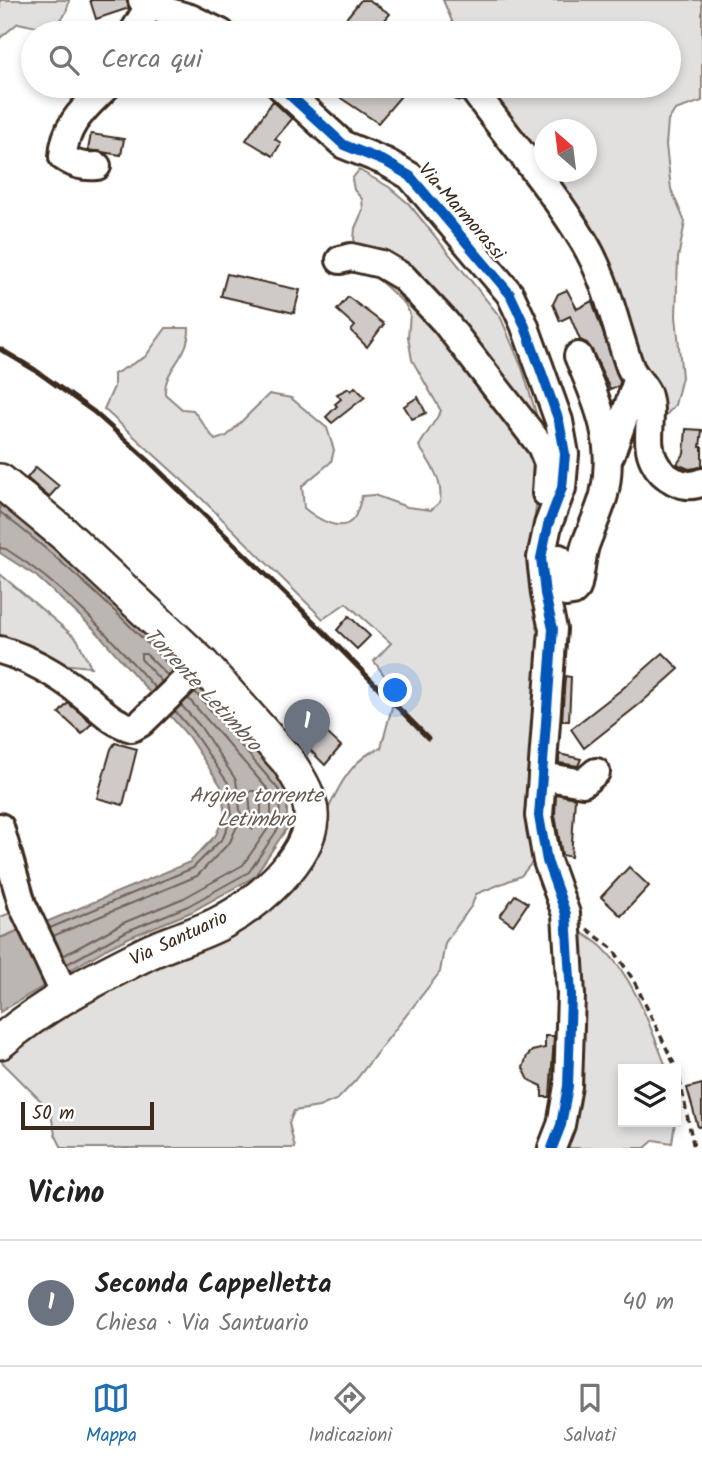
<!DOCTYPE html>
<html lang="it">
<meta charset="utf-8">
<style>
:root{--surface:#fff;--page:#f6f6f6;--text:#222;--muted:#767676;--line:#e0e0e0;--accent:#1f6fb2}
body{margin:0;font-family:Kalam,sans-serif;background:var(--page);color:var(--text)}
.controls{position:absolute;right:21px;bottom:21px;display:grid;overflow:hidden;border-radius:0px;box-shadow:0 4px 10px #0003}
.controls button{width:63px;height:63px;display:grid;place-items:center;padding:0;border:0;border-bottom:2px solid var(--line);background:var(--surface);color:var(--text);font:35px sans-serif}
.compass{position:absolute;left:534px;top:119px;width:63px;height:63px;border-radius:50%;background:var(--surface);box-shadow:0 4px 10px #0003;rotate:332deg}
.scale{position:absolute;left:21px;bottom:18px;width:133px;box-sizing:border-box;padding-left:7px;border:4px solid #3b2a1e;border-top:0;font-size:19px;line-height:24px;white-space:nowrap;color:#3b2a1e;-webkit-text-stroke:5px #fff;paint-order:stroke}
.you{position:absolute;left:396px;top:691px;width:24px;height:24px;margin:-18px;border:5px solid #fff;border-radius:50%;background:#1a73e8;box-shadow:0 0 0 10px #1a73e833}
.badge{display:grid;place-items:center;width:46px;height:46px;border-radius:50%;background:var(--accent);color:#fff;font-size:23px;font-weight:700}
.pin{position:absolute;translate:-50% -58px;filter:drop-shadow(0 2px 4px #0008)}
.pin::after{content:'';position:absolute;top:37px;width:24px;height:21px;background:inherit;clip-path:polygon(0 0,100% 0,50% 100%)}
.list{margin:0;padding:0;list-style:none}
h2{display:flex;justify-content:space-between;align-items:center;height:91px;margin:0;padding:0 28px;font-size:30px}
h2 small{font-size:23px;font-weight:400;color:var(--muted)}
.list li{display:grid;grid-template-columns:46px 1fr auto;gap:21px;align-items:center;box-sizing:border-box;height:126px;padding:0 28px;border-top:2px solid var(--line)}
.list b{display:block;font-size:26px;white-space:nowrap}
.list p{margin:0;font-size:23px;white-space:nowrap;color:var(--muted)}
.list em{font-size:23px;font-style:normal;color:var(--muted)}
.icon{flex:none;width:38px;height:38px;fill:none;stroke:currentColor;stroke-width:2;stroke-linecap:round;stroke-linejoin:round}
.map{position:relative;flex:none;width:702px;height:1148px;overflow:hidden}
.search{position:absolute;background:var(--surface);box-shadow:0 4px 10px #0003;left:21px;right:21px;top:21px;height:77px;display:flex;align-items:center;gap:18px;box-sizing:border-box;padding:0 24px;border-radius:38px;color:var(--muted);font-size:26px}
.sheet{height:217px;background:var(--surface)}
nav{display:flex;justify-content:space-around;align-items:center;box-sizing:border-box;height:98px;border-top:2px solid var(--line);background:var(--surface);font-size:19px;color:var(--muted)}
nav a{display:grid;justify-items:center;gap:4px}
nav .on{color:var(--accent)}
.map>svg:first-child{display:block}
.green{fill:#e2e0de;stroke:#8e857e;stroke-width:2;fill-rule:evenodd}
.water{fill:#bcb6b3;stroke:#887e77;stroke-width:2}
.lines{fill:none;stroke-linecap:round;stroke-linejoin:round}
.shore{stroke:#6f625a;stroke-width:2}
.building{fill:#cfcac7;stroke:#3b2a1e;stroke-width:2}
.minor-casing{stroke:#3b2a1e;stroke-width:32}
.major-casing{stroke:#3b2a1e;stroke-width:38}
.path{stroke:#3b2a1e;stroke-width:3.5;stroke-dasharray:7 5;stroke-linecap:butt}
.minor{stroke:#fff;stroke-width:26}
.major{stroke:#fff;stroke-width:33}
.rail{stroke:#3b2a1e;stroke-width:5}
.cycleway-casing{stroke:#fff;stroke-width:15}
.cycleway{stroke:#0057b8;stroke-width:10}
.labels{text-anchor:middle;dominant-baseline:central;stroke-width:5;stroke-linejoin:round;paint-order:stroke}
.street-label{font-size:19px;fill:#3b2a1e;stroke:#fff}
.water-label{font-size:21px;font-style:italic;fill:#685b52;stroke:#fff}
</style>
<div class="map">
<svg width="702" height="1148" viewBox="0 0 702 1148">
<rect width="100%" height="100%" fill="#fff"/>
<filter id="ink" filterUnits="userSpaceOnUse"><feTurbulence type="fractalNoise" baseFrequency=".0143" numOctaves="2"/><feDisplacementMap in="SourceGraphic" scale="14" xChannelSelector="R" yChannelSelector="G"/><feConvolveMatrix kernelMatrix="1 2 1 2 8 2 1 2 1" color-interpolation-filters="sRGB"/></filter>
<g filter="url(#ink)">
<g class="green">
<path d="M 0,0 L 69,0 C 65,31 43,29 18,23 L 0,38 Z"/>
<path d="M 443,0 L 702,0 L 702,101 L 675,110 L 668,121 L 666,145 L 671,189 L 685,222 L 678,258 L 676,316 L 682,377 L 675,405 L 667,414 L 661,415 L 603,259 L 469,86 L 669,86 L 669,33 L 457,33 ZM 544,130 L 586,130 L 586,172 L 544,172 Z"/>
<path d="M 359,170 L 389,187 L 409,204 L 501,318 L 522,368 L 541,429 L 537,497 L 530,560 L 542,629 L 536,858 L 521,876 L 476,894 L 472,905 L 445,943 L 440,972 L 355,1081 L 338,1099 L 319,1107 L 294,1111 L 289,1123 L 295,1148 L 62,1148 L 55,1134 L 50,1110 L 1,1061 L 0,1054 L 313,843 C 328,812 344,759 381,748 L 396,692 L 374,661 L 391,643 L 346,603 L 323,619 L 196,493 L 104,409 L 114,387 L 114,374 L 145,357 L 166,328 L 189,328 C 190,357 163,369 165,394 L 182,409 L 193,410 L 215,440 L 227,436 L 269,394 L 291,398 L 327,428 L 334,450 L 331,462 L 302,486 L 304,508 C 316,518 342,535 354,518 C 358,512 360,502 362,496 L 374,495 L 407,507 L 431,510 L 440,502 C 443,479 431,465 419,446 L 441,411 L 412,360 L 408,337 L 410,314 L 405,304 L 379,280 L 354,240 L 355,228 L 363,210 L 362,199 L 354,190 L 352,179 Z"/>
<path d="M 0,574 L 77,639 L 91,667 L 61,664 L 0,643 Z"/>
<path d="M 16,911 L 24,928 L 0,938 L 0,917 Z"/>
<path d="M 581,932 C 588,937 597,942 603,948 C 635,979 651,1029 667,1069 L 623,1069 L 623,1122 L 675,1122 L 672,1143 L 654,1140 L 645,1148 L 566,1148 L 579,1075 Z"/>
</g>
<path class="water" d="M 0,503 L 42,535 L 109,593 L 196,683 L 287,788 L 287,828 L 254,877 L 191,912 L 130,937 L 106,949 L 0,1012 L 0,938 L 51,920 L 190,862 L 216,835 L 225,815 L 221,786 L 188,736 L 96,631 L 36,576 L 0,553 Z"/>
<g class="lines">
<g class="shore">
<path d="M 0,512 C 63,560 119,614 174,670"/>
<path d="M 0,548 L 6,549 C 65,586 110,637 155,688"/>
<path d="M 162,682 L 141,659 L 141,654 L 146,654 L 168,676"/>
<path d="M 251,791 L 255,791 L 261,799 L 261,820 L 253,829 L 250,826 L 251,816 L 249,794 Z"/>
<path d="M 50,928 L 193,868 L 223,838 L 232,816 L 228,783 L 193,732 L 175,711"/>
<path d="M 53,936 L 197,876 L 230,842 L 241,817 L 236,780 L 200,726 L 181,705"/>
<path d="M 63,956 L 123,923 L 184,898 L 243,865 L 271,824 L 271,793 L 188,698"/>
<path d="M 67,964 L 127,931 L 188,906 L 249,872 L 280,826 L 279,790 L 195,692"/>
</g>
</g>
<g class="building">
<path d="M 90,0 L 127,0 L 129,8 L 96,19 Z"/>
<path d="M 361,0 L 369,0 L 390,14 L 379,27 L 369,20 L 359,33 L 334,33 Z"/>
<path d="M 323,86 L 366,86 L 382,96 L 390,87 L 401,96 L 378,123 Z"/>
<path d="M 273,101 L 292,119 L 275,139 L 281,143 L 273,156 L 246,140 Z"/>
<path d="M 91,134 L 124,139 L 121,155 L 88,150 Z"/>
<path d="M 227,274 L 300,290 L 294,313 L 221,296 Z"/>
<path d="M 567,290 L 577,309 L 592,301 L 620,382 L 619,386 L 610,389 L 592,350 L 587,343 L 580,340 L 570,316 L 560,321 L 553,304 L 558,294 Z"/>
<path d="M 348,297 L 384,324 L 367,347 L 351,331 L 355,326 L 337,310 Z"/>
<path d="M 355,387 L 365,397 L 332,423 L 326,417 L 337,406 L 335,404 L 341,399 L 337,394 L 349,388 L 351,391 Z"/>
<path d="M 418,397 L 426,413 L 412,419 L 404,406 Z"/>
<path d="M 686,429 L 702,430 L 700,447 L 702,447 L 702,467 L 689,469 L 677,464 L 684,454 Z"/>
<path d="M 36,467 L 59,486 L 49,497 L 27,478 Z"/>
<path d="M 349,616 L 370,636 L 357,649 L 337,630 Z"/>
<path d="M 663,653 L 679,669 L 641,703 L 584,748 L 571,729 L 621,690 Z"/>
<path d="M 565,676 L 571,677 L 569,721 L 562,721 Z"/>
<path d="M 68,703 L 92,723 L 82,734 L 59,713 Z"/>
<path d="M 300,708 L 341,746 L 325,765 L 309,749 L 312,746 L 287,724 Z"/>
<path d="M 115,743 L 137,749 L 123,805 L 97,798 L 111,749 Z"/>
<path d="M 559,754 L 581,759 L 578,766 L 559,763 Z"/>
<path d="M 556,794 L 575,798 L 571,857 L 562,855 L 555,815 Z"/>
<path d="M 629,867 L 649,886 L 621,916 L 601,897 Z"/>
<path d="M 515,895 L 528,903 L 513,925 L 500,916 Z"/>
<path d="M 545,1036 L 554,1036 L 550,1097 L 542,1097 L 542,1086 L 529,1080 L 523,1068 L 527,1056 L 532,1051 L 545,1048 Z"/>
<path d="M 702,1084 L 702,1126 L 698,1127 L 687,1088 Z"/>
</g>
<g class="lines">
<g class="minor-casing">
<g id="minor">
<path d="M 142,0 L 149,6 L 190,18 L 221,33"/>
<path d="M 133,33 L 149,6"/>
<path d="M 280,86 L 344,145 L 386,162 L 410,176 L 510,294 L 524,324 L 559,421 L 565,454 L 562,488 L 548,525 L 541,558 L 545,594 L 553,629 L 539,816 L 547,861 L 566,914 L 571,995 L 568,1086 L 561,1125 L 552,1148"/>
<path d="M 462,86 L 469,86 L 475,92 C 511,142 552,189 584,242 C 607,280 615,326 630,367 C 634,377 643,384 647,393 C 655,415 643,440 654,461 C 662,478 685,491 702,482"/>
<path d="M 97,166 C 83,167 75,165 63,157 C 64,124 86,107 107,86"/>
<path d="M 340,260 L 351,257 L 381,264 L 403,277 L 445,322 L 541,446 L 548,463 L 546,493"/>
<path d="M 611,454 L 637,381"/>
<path d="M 559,558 L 559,585 L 566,593 L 573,592 L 577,588 C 581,575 581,559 585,546 C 591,529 599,513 604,495 C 616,443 598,403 578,356"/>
<path d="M 0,650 C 31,659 57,674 82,694 C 98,706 111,723 132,728 L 141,723 L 202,664"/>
<path d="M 542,776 L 583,783 L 596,772"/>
<path d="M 0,827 L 22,904 L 65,995"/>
</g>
</g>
<g class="major-casing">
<path id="major" d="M 0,481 L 63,533 L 202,664 L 288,761 C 298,777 313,799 311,819 C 308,860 257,903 224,921 C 199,935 171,941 145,954 C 95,979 43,1005 0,1042"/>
</g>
<path class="path" d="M 587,929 L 613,949 L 634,981 L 678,1072 L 694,1148"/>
<use href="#minor" class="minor"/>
<use href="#major" class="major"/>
<path class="rail" d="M 0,349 L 35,370 L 94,412 L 149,461 L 306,614 L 428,738"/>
<g class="cycleway-casing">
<path id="cycleway" d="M 280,86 L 344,145 L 386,162 L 410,176 L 510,294 L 524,324 L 559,421 L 565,454 L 562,488 L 548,525 L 541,558 L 545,594 L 553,629 L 539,816 L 547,861 L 566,914 L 571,995 L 568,1086 L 561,1125 L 552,1148"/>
</g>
<use href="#cycleway" class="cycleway"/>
</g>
</g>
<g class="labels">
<g class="street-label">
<text transform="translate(461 212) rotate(49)">Via Marmorassi</text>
<text transform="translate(179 939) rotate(-25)">Via Santuario</text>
</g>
<g class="water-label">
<text transform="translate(202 690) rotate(47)">Torrente Letimbro</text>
<text x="256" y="796">Argine torrente<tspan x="256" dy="24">Letimbro</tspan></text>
</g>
</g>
</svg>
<div class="controls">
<button><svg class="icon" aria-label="layers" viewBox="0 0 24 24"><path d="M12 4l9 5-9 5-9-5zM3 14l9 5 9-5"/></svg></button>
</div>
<svg class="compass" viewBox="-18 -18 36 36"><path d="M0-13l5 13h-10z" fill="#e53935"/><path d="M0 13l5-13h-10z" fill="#767676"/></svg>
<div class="scale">50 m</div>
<div class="you"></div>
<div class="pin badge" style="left:307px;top:757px;background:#6b7280">1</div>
<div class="search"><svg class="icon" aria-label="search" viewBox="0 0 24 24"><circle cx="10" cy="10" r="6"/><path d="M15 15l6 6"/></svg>Cerca qui</div>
</div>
<section class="sheet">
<h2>Vicino<small></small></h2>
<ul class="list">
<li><span class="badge" style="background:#6b7280">1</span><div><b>Seconda Cappelletta</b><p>Chiesa · Via Santuario</p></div><em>40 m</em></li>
</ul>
</section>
<nav>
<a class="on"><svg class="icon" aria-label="map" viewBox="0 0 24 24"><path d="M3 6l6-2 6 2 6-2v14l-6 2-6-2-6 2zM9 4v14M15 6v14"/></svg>Mappa</a>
<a><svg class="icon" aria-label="directions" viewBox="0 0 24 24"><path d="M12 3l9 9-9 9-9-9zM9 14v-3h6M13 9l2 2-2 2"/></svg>Indicazioni</a>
<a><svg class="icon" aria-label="saved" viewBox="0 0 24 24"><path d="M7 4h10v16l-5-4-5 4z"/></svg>Salvati</a>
</nav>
